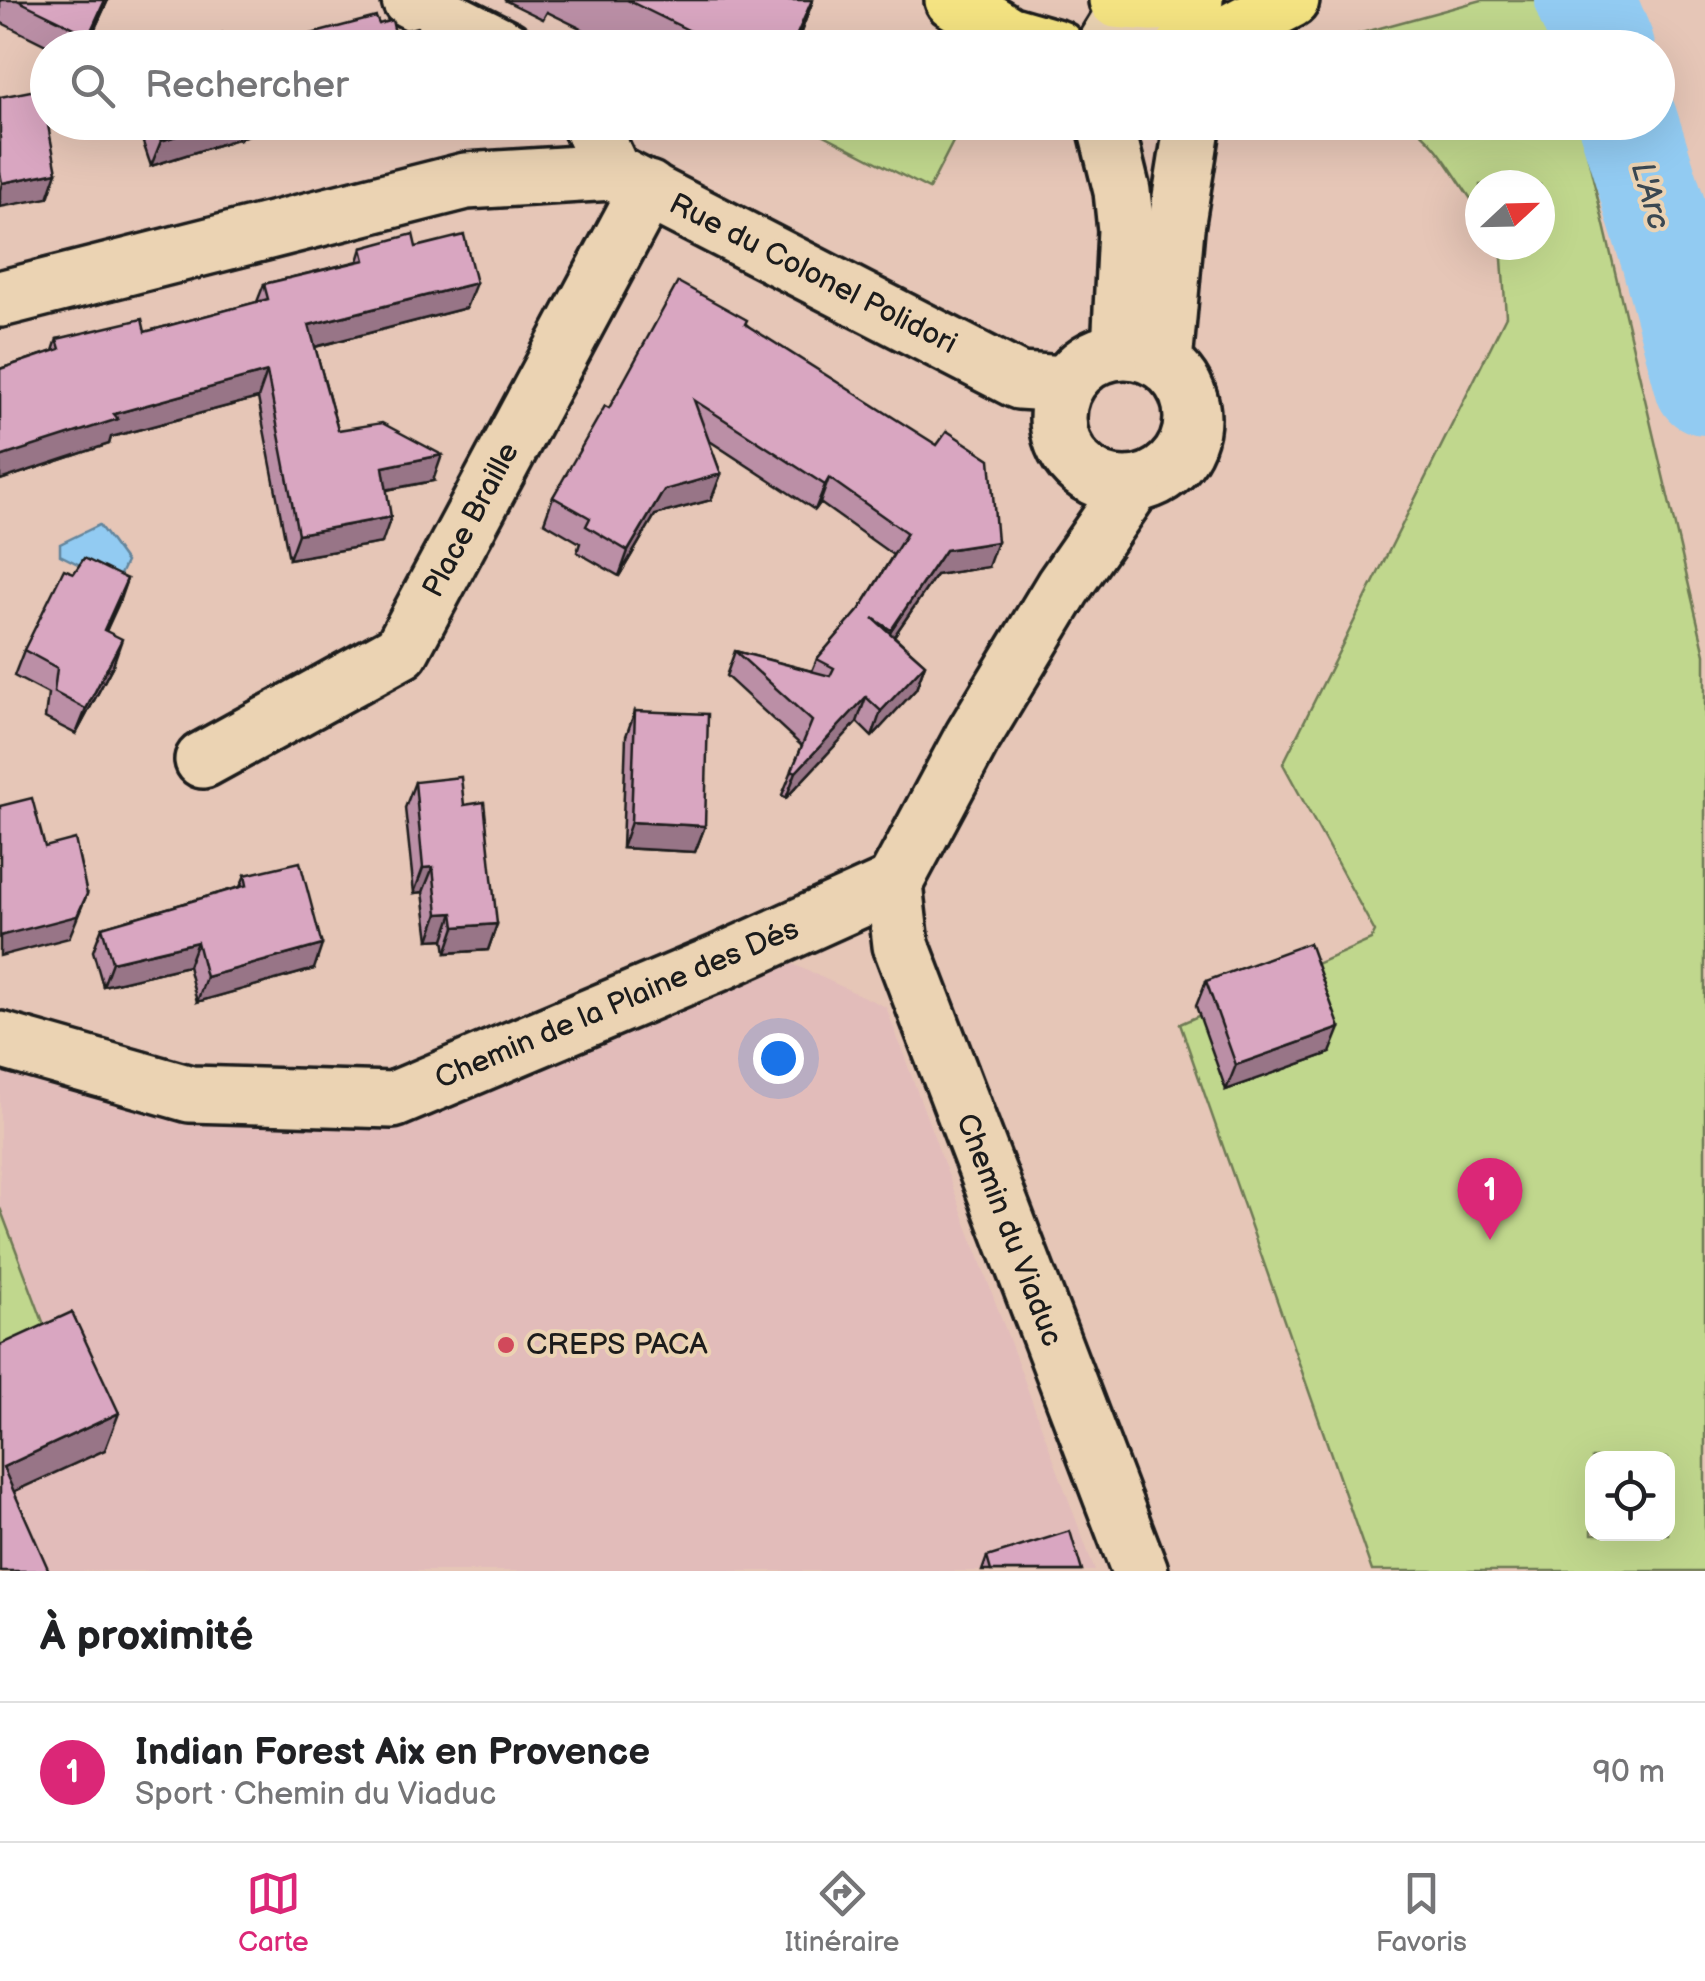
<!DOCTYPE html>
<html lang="fr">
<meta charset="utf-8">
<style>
:root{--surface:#fff;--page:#f6f6f6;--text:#202124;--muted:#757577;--line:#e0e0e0;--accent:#db2777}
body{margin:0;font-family:"Balsamiq Sans",sans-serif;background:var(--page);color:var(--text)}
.controls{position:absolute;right:30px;bottom:30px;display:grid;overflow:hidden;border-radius:20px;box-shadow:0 10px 40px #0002}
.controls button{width:90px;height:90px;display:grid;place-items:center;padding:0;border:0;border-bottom:2px solid var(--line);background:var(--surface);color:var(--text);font:50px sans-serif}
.compass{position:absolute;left:1465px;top:170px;width:90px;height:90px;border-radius:50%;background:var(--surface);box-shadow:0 10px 40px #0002;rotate:68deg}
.you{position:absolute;left:778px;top:1058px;width:35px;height:35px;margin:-25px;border:8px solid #fff;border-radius:50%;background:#1a73e8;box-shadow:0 0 0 15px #1a73e833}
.badge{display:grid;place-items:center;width:65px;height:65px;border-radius:50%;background:var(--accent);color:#fff;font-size:32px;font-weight:700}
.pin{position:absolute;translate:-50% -82px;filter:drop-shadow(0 2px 5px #0008)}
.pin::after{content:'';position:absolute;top:52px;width:35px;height:30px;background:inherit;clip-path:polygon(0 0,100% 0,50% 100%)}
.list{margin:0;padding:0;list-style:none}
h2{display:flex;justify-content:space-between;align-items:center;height:130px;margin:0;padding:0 40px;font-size:42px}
h2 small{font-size:32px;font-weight:400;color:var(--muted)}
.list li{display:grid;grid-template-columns:65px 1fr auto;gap:30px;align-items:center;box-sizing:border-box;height:140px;padding:0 40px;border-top:2px solid var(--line)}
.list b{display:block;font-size:38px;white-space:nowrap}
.list p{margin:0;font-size:32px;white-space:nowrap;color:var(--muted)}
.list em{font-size:32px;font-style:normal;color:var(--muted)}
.icon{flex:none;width:55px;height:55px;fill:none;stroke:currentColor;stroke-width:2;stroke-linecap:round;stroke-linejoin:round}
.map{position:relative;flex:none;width:1705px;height:1571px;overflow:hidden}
.search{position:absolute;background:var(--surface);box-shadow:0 10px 40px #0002;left:30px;right:30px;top:30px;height:110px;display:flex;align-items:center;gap:25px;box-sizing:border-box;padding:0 35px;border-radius:55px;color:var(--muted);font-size:38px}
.sheet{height:270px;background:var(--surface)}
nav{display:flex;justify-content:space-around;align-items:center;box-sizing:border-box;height:140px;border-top:2px solid var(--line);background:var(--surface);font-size:28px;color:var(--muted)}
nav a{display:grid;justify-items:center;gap:5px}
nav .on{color:var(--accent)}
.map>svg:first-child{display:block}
.built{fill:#e2bcba}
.green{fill:#c0d78d;stroke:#6e7a54;stroke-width:2.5;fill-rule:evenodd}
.water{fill:#92cbf2;stroke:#63859c;stroke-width:2.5}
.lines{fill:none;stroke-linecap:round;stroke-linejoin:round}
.river{stroke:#92cbf2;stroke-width:100}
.minor-casing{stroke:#1c1c1c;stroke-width:62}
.tertiary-casing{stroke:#1c1c1c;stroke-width:62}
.primary-casing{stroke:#1c1c1c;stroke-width:62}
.minor{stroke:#ebd3b3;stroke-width:55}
.tertiary{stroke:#ebd3b3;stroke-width:55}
.primary{stroke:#f4e382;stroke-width:55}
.wall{fill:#bb8fa6;stroke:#1c1c1c;stroke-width:2.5}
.shaded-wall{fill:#987487;stroke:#1c1c1c;stroke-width:2.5}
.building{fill:#d9a6c1;stroke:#1c1c1c;stroke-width:2.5}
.poi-dot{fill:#d1495b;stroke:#ebd3b3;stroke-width:4}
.labels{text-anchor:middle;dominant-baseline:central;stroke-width:8;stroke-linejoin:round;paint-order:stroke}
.street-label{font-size:30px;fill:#1c1c1c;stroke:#ebd3b3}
.poi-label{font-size:30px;fill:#1c1c1c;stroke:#ebd3b3;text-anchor:start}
.water-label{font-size:32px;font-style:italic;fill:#3a4852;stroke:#ebd3b3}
</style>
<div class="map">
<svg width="1705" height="1571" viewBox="0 0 1705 1571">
<rect width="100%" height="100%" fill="#e6c6b7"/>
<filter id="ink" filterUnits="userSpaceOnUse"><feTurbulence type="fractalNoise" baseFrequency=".01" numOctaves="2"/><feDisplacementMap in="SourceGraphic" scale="20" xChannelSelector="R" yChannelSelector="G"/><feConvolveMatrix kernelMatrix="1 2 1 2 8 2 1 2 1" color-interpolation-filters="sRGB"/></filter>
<g filter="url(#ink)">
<path class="built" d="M 784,960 L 886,1007 L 1095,1571 L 0,1571 L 0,1063 L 168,1119 L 420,1109 Z"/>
<g class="green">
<path d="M 1482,0 L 1551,0 L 1562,47 L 1314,46 Z"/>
<path d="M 946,123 L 959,130 L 929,189 L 801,123 Z"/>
<path d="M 1408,123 L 1580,123 L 1705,654 L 1705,1571 L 1372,1571 L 1180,1024 L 1371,940 L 1375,932 L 1283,764 L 1506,316 L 1501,245 L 1540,245 L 1540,185 L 1480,185 L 1480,211 C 1457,183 1440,142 1408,123 ZM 1592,1458 L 1668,1458 L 1668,1534 L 1592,1534 Z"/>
<path d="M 0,1208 L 54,1351 L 0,1372 Z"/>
</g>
<path class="water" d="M 99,525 L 126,562 L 116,583 L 60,555 L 60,544 Z"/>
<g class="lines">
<g class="river">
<path d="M 1585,0 L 1605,48"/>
<path d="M 1628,122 L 1670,255 L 1705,385"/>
</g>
<g class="minor-casing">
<g id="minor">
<path d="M 410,0 L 506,48"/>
<path d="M 589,122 L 612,172 L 1019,381 L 1066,384"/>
<path d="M 0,299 L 466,181 L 612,172"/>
<path d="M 203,760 L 401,651 L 648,189"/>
<path d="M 0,1040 L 190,1094 L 393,1100 L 721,962 L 894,884"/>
</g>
</g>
<g class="tertiary-casing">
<g id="tertiary">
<path d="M 1103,48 L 1119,22 L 1152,3 L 1169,26"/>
<path d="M 1105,122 L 1122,191 L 1126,230 L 1120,350"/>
<circle cx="1125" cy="418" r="67"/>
<path d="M 1164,363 L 1176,228 L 1193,122"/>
<path d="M 1133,486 L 1063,587 L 972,738 L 894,884 L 901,945 L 1140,1571"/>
</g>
</g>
<g class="primary-casing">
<g id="primary">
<path d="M 953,0 L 1008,34 L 1057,48"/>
<path d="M 1117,0 L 1152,3 L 1195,0"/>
<path d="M 1183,48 L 1228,33 L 1291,0"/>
</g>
</g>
<use href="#minor" class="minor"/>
<use href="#tertiary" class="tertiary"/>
<use href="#primary" class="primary"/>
</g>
<g class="wall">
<path d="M 0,0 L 108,0 L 86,48 L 52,48 L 0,22 Z"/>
<path d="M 504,0 L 813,0 L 795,48 L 621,48 L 547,12 L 543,19 Z"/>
<path d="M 136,122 L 287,122 L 242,137 L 240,140 L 237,139 L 151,166 Z"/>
<path d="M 416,247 L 466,308 L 315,347 L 338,430 L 433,481 L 387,490 L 382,543 L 289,559 L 258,398 L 111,437 L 109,444 L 0,480 L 0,369 L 53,351 L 57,339 L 145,332 L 257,302 L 264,284 L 358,261 L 362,248 Z"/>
<path d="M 746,324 L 988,567 L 936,575 L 894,636 L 925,664 L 916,689 L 872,737 L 857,722 L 786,798 L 782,795 L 802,746 L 726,676 L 735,651 L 812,671 L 817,659 L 860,609 L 893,555 L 820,503 L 815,510 L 708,440 L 721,474 L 711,500 L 655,515 L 619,576 L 577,552 L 580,543 L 544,522 L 553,497 L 609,408 Z"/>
<path d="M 74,573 L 127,579 L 106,631 L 113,665 L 76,734 L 45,718 L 48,694 L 14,676 L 24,650 Z"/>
<path d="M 635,711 L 705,826 L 695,852 L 622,848 L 626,736 Z"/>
<path d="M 415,782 L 464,805 L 497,924 L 488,950 L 446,953 L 444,939 L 429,940 L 423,892 L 414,893 L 405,808 Z"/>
<path d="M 245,875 L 314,969 L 197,1002 L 188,966 L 103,986 L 93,951 L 102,927 L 240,887 Z"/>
<path d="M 1206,981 L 1330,1053 L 1226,1090 L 1196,1006 Z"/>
<path d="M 987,1557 L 1082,1571 L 982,1571 Z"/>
</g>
<g class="shaded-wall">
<path d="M 105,0 L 108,0 L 86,48 L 84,48 Z"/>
<path d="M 813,0 L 795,48 L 791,48 Z"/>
<path d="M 217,122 L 243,122 L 237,139 L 151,166 L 161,141 Z"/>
<path d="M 247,122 L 287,122 L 242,137 Z"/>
<path d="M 307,122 L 337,122 L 304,132 Z"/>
<path d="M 57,172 L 48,198 L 0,207 L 0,190 L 2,183 Z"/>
<path d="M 476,283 L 466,308 L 299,351 L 309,325 Z"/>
<path d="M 267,372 L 258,398 L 111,437 L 109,444 L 0,480 L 0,457 L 114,414 Z"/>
<path d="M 442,455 L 433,481 L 374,492 L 383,467 Z"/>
<path d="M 721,474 L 711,500 L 655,515 L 619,576 L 628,551 L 664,490 Z"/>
<path d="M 829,478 L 820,503 L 815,510 L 825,485 Z"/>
<path d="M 391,517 L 382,543 L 289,559 L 298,534 Z"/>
<path d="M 997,542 L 988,567 L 936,575 L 881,655 L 891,630 L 945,550 Z"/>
<path d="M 127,579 L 118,605 L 95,655 L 104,630 Z"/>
<path d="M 122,639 L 113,665 L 76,734 L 86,709 Z"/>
<path d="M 925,664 L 916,689 L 872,737 L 881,711 Z"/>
<path d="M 866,697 L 857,722 L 786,798 L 796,772 Z"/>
<path d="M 631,822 L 705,826 L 695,852 L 622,848 Z"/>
<path d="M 433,867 L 423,892 L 414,893 L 423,868 Z"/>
<path d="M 87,894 L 69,938 L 0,956 L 0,936 Z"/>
<path d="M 453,913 L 444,939 L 429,940 L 438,914 Z"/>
<path d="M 497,924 L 488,950 L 446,953 L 455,927 Z"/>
<path d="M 197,942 L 188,966 L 103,986 L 112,962 Z"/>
<path d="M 322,945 L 314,969 L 197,1002 L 206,977 Z"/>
<path d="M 1340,1028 L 1330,1053 L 1226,1090 L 1236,1065 Z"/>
<path d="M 119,1413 L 105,1450 L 0,1498 L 3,1467 Z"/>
</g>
<g class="building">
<path d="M 17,0 L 105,0 L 89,35 Z"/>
<path d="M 627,0 L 812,0 L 791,48 L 725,48 Z"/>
<path d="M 376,17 L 379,24 L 392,20 L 395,33 L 417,27 L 423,48 L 258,48 Z"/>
<path d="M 222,33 L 227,48 L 180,48 Z"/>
<path d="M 41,89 L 57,172 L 2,183 L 0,172 L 0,97 Z"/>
<path d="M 154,122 L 217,122 L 161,141 Z"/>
<path d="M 413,234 L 416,247 L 464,235 L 476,283 L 309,325 L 338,430 L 382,423 L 442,455 L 383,467 L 391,517 L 298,534 L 267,372 L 114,414 L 118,419 L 0,457 L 0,369 L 60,349 L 57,339 L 142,319 L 145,332 L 268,299 L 264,284 L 365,260 L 362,248 Z"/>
<path d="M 678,282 L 747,320 L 745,324 L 937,445 L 947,431 L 990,459 L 997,542 L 945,550 L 891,630 L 873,618 L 925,664 L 881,711 L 866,697 L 796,772 L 792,770 L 812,721 L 735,651 L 830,676 L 834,668 L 817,659 L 860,609 L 907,533 L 829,478 L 825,485 L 694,400 L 721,474 L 664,490 L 628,551 L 586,526 L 590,518 L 553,497 L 605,406 L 609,408 Z"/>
<path d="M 84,558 L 127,579 L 104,630 L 122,639 L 86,709 L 54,692 L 57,668 L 24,650 L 64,569 L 74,573 Z"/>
<path d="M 635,711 L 708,714 L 705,826 L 631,822 Z"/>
<path d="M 461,777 L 464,805 L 484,802 L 497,924 L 455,927 L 453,913 L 438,914 L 433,867 L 423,868 L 415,782 Z"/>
<path d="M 32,798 L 45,847 L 75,839 L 87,894 L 77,916 L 0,936 L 0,806 Z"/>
<path d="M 300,862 L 322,945 L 206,977 L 197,942 L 112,962 L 102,927 L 247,885 L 245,875 Z"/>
<path d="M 1309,943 L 1340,1028 L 1236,1065 L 1206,981 Z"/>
<path d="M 72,1312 L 119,1413 L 3,1467 L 49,1571 L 0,1571 L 0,1345 Z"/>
<path d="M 1070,1531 L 1082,1571 L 991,1571 L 987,1557 Z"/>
</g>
</g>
<circle class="poi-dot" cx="506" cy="1345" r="10"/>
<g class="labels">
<g class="street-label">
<text transform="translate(813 274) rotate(27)">Rue du Colonel Polidori</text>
<text transform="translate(471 520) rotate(-62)">Place Braille</text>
<text transform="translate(617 1004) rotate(-23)">Chemin de la Plaine des Dés</text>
<text transform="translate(1009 1230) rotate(69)">Chemin du Viaduc</text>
</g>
<g class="poi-label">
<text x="526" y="1345">CREPS PACA</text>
</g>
<g class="water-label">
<text transform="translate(1650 196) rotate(74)">L'Arc</text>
</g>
</g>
</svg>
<div class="controls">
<button><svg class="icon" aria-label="locate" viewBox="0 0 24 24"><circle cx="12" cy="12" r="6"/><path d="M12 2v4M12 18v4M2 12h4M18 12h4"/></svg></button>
</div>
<svg class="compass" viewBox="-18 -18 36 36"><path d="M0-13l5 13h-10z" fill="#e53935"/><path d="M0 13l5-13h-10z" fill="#757577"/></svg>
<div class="you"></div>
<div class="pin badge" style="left:1490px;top:1240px">1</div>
<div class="search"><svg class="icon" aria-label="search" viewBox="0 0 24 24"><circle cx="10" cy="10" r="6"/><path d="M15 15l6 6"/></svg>Rechercher</div>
</div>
<section class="sheet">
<h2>À proximité<small></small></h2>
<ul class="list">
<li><span class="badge">1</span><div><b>Indian Forest Aix en Provence</b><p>Sport · Chemin du Viaduc</p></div><em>90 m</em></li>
</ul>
</section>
<nav>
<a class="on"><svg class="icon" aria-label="map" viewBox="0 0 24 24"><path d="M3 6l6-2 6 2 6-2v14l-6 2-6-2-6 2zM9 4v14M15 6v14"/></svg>Carte</a>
<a><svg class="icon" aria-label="directions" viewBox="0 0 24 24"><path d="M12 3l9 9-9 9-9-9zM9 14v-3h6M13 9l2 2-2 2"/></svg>Itinéraire</a>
<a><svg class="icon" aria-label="saved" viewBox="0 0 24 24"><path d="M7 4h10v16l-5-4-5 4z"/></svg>Favoris</a>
</nav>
